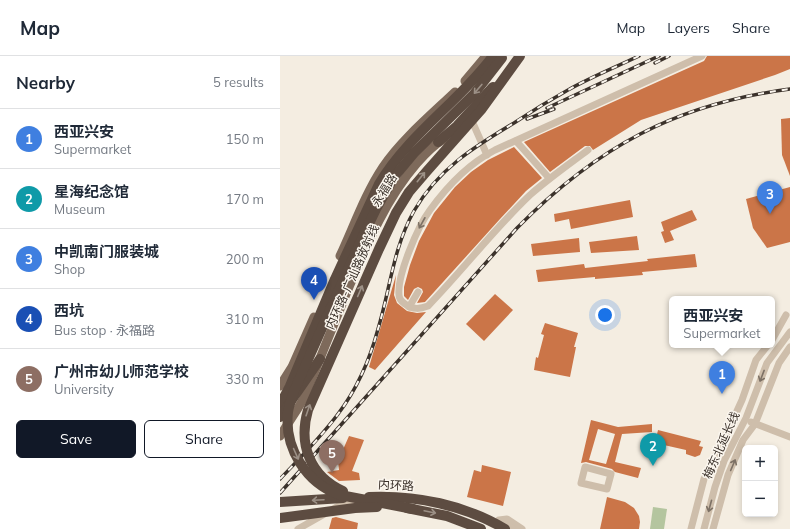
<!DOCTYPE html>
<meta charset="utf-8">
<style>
:root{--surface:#fff;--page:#f6f6f7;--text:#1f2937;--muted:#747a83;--line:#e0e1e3;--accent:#111827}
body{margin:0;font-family:Mulish,"Noto Sans SC",sans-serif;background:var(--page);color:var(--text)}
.controls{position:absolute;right:12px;bottom:12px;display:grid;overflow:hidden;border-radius:6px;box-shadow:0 2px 6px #0003}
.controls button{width:36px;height:36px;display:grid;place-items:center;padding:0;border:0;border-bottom:1px solid var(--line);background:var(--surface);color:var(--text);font:20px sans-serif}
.you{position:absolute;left:325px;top:259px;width:14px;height:14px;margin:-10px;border:3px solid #fff;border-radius:50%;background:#1a73e8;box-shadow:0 0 0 6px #1a73e833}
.badge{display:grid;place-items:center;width:26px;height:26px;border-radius:50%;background:var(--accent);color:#fff;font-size:13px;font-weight:700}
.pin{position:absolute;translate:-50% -33px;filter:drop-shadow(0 1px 2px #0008)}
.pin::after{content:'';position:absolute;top:21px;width:14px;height:12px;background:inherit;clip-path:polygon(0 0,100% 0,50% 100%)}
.popup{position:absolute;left:389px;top:240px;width:106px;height:52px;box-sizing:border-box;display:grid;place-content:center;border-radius:6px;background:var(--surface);filter:drop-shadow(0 1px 3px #0005);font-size:13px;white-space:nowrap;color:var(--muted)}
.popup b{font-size:15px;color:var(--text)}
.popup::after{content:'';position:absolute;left:50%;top:100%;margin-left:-8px;border:8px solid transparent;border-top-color:var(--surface)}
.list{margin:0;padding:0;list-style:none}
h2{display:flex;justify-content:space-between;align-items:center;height:52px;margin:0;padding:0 16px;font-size:17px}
h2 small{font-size:13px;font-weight:400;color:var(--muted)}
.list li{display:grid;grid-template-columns:26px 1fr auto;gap:12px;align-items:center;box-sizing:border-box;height:60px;padding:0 16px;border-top:1px solid var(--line)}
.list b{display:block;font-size:15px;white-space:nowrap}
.list p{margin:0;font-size:13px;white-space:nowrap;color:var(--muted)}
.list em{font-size:13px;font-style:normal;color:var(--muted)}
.actions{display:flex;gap:8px;padding:12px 16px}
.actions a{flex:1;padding:9px 0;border:1px solid var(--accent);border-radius:6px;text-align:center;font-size:14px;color:var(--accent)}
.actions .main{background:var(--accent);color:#fff}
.map{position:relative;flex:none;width:510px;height:473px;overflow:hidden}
header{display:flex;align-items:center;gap:24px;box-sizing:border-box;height:56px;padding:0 20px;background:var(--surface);border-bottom:1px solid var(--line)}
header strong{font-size:19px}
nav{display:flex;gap:22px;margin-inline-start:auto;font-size:14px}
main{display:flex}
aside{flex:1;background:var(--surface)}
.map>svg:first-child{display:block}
.green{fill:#b4c59f}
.building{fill:#cb7548;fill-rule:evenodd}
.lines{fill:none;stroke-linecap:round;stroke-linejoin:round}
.minor{stroke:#cebeab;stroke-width:7}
.major{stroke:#7e6a5b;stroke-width:9}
.highway{stroke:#5d4c41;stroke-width:10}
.rail-casing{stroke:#3b322b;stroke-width:3.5}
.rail{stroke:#fbf6ee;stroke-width:2;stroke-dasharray:6;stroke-linecap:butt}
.highway-bridge{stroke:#5d4c41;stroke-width:10}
.oneway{stroke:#9c9086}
.oneway2{stroke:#7d7165}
.labels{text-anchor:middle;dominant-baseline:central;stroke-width:3;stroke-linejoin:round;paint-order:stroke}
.street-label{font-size:12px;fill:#3b322b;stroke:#fbf6ee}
</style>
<header>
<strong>Map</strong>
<nav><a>Map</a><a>Layers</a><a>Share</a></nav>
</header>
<main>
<aside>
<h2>Nearby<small>5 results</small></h2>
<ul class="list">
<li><span class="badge" style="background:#3f7fe0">1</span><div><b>西亚兴安</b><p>Supermarket</p></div><em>150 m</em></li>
<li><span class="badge" style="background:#0f9aa8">2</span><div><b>星海纪念馆</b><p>Museum</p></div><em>170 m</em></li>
<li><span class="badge" style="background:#3f7fe0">3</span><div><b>中凯南门服装城</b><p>Shop</p></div><em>200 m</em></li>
<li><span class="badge" style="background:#1a4fb4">4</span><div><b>西坑</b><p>Bus stop · 永福路</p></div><em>310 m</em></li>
<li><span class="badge" style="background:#8d6e63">5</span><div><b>广州市幼儿师范学校</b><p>University</p></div><em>330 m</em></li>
</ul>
<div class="actions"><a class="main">Save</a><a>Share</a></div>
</aside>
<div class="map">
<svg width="510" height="473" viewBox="0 0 510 473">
<rect width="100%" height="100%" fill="#f4ede1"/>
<path class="green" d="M 373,451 L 387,453 L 384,473 L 370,473 Z"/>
<g class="building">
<path d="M 427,0 L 510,0 L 510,13 L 495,19 L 361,64 L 313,94 L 310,90 L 305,90 L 270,116 L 244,86 L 424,5 Z"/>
<path d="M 510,62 L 510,120 L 502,99 L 501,63 Z"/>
<path d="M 234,91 L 262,122 L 246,135 L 220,163 L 145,246 L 137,247 L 143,236 L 142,233 L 138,231 L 134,233 L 128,244 L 124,240 L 124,231 L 130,209 L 139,185 L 154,157 L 175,131 L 191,116 L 208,104 Z"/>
<path d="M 510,131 L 510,186 L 487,192 L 473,172 L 466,143 Z"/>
<path d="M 350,144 L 353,161 L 291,173 L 289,163 L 275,166 L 274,158 Z"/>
<path d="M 412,154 L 417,164 L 390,175 L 394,184 L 385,187 L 381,176 L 384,175 L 381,166 Z"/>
<path d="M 357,180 L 359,194 L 311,197 L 309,186 Z"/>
<path d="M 299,182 L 300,196 L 253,200 L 251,188 Z"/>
<path d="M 415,198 L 417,211 L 362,216 L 363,219 L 315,223 L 315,221 L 258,226 L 256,214 L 304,208 L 305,212 L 368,205 L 367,203 Z"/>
<path d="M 116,219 L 114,239 L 117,247 L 127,255 L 137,257 L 146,256 L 95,314 L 89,311 Z"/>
<path d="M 215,238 L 233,254 L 204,285 L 186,268 Z"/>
<path d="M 265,267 L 298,277 L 294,291 L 296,291 L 290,321 L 254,314 L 256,301 L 258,302 L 264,279 L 261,278 Z"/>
<path d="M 311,364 L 338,371 L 372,368 L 372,376 L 342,378 L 335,406 L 361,412 L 358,422 L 335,416 L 332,413 L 306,406 L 301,407 ZM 318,373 L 335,378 L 326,408 L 309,404 Z"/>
<path d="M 378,374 L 421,385 L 419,390 L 423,391 L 420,399 L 415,401 L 406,398 L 406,394 L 375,387 Z"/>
<path d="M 69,380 L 84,384 L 72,415 L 79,417 L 80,424 L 59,425 L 47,416 L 59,414 L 58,405 Z"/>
<path d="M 202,409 L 231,416 L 223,450 L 187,441 L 194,414 L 201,416 Z"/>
<path d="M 327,441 L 345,446 L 354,452 L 359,460 L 360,466 L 359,473 L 320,473 Z"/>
<path d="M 56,461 L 78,467 L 77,473 L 49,473 L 52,462 Z"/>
</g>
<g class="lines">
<g class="minor">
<path d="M 192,65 L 207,99"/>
<path d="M 236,85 L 269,122"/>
<path d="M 308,94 C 288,109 268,123 250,139 C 213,174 183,214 148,250 C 140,253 133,254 125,248 C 122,246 119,243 119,239 C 117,219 138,170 150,154 C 168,129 188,108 215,94 L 422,0"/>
<path d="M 129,251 L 138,236"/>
<path d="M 492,284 L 506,259"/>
<path d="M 471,366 L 510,381"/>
<path d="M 305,411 L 331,418 L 327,433 L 301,427 Z"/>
<path d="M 219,464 L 227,463 L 242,473"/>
<path d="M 221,466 L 233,473"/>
<path d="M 18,473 L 62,448 L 80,444"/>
<path d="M 411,473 L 424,423 L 447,377 L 462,344 L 476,304 L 488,289"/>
<path d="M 424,473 L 435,431 L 444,405 L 466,362 L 487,307 L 510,276"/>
<path d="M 433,473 L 448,419 L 463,384 L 475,368 L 499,307 L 510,291"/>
</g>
<g class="major">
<path d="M 185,25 L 206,0"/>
<path d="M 60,200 C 74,170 85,138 103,111 C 121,84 152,58 175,36"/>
<path d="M 0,330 L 12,311 L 34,261"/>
<path d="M 0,380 L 18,352 L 24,342 C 37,309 51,276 64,243 C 84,196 103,146 137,107 C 145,98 153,89 164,83"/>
</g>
<g class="highway">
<path d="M 158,86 L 177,70 L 213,31"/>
<path d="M 0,349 L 10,330 L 55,223 L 99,128 C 129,78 179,46 213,0"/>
<path d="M 0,361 L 40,303"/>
</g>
<g class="rail-casing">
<g id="rail">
<path d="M 375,7 L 389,0"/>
<path d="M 267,52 L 379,0"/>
<path d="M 247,63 L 274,53"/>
<path d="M 0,423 C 20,402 41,381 58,358 C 77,333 90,303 98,273 C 110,234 113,192 134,155 C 158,113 194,91 234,67 C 252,55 270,44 288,34 C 311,21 336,11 359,0"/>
<path d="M 0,437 L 237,172 C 317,91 396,48 510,33"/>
</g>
</g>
<use href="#rail" class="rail"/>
<g class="highway-bridge">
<path d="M 63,435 C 30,420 18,388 28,354 L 99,193 L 116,157 L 129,136 L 147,115 L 201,54 L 240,0"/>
<path d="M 89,441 C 136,439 185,449 225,473"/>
<path d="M 0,446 L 63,442"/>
<path d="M 127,452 L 167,460 L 201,473"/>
<path d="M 133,453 L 60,439 C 26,427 4,392 8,356 C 9,349 12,342 14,335 L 83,180 L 96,153 L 114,121 L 134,97 L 194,38 L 222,2"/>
<path d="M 0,462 L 75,452 L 97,451"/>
</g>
</g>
<defs><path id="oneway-shaft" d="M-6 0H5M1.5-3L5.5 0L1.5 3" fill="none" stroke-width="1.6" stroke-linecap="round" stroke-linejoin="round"/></defs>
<g class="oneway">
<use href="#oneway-shaft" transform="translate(198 33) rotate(130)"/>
<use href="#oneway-shaft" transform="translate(141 121) rotate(-51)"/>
<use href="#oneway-shaft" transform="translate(80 235) rotate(-67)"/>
<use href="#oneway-shaft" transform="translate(28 354) rotate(-71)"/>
<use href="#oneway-shaft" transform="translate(16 398) rotate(66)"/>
<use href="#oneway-shaft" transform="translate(38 444) rotate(177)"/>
<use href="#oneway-shaft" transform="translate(150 456) rotate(12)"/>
</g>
<g class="oneway2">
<use href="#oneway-shaft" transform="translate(142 167) rotate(119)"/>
<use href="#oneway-shaft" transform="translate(482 320) rotate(111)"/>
<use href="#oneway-shaft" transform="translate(453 409) rotate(-67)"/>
<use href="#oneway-shaft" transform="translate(430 450) rotate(105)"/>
</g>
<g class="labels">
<g class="street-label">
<text transform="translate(104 134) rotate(-58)">永福路</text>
<text transform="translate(72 221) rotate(-66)">内环路-广汕路放射线</text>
<text transform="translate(441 389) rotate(-66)">梅东北延长线</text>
<text transform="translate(116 429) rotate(3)">内环路</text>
</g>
</g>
</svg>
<div class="controls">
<button>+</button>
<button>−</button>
</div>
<div class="you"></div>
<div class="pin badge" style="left:442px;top:338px;background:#3f7fe0">1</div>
<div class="popup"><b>西亚兴安</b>Supermarket</div>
<div class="pin badge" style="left:373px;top:410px;background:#0f9aa8">2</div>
<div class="pin badge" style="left:490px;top:158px;background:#3f7fe0">3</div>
<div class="pin badge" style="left:34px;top:244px;background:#1a4fb4">4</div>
<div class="pin badge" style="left:52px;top:417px;background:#8d6e63">5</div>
</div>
</main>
